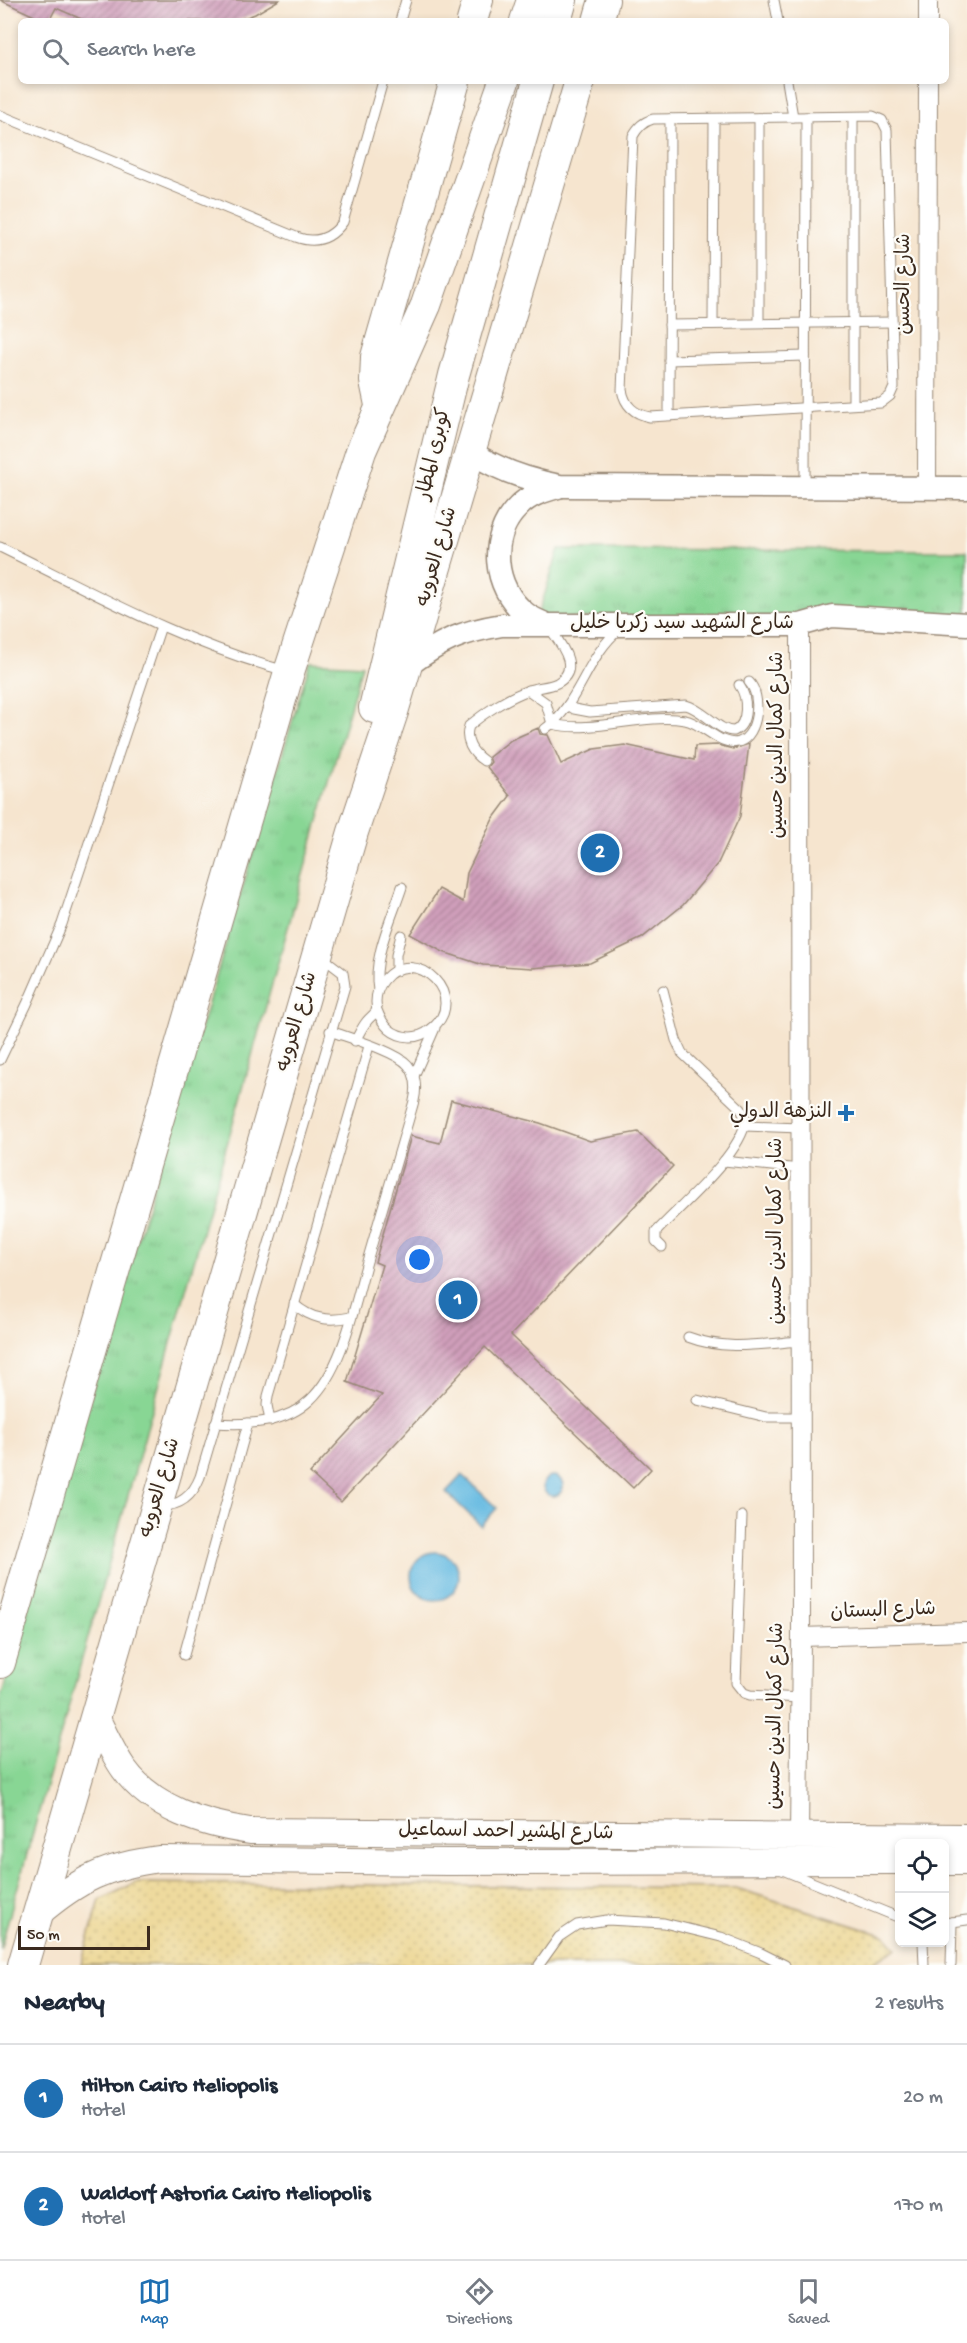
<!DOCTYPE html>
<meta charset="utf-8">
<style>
:root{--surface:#fff;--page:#f2f2f3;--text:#1f2937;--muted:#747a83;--line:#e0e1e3;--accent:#1f6fb2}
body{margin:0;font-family:"Gochi Hand","Playpen Sans Arabic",sans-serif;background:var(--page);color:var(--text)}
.controls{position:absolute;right:18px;bottom:18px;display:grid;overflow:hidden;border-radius:9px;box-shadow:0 3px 9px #0003}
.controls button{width:54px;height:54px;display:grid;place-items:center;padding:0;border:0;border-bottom:2px solid var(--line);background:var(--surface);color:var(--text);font:30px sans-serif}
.scale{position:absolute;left:18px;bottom:15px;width:132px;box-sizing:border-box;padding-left:6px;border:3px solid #3b2a1e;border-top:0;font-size:16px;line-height:21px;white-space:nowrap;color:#3b2a1e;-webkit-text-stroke:4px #fdfcf7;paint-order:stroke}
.you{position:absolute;left:420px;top:1260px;width:21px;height:21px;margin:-15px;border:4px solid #fff;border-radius:50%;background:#1a73e8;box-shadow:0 0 0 9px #1a73e833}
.badge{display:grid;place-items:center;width:39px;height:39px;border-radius:50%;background:var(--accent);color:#fff;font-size:20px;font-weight:700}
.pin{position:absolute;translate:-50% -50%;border:3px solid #fff;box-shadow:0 2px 6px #0006}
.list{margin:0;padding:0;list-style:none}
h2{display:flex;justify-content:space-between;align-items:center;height:78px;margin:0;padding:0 24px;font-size:26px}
h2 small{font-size:20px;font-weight:400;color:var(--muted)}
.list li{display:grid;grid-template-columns:39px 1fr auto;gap:18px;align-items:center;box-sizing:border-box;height:108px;padding:0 24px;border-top:2px solid var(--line)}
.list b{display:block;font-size:22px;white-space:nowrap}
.list p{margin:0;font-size:20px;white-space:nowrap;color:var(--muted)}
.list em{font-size:20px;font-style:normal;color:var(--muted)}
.icon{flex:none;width:33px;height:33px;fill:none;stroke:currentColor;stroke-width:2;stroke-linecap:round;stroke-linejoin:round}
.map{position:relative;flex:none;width:967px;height:1965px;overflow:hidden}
.search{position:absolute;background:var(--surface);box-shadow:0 3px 9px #0003;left:18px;right:18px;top:18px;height:66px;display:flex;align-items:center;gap:15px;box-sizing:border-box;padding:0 21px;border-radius:9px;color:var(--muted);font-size:22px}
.sheet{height:294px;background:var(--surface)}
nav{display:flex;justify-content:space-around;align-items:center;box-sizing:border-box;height:84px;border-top:2px solid var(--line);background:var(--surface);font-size:16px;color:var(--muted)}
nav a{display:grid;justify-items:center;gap:3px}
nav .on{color:var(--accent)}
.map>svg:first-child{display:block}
.grass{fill:url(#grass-tufts);stroke:#628059;stroke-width:1.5}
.sand{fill:url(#sand-dots);stroke:#94825e;stroke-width:1.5}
.water{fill:#65bae1;stroke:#507280;stroke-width:1.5}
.building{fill:url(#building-hatch)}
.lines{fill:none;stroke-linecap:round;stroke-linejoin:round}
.service-casing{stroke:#988876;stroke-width:11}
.minor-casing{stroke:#988876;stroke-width:20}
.tertiary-casing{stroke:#988876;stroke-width:25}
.secondary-casing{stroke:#988876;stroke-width:28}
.trunk-casing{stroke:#988876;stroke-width:32}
.service{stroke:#fff;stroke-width:9}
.minor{stroke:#fff;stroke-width:18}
.tertiary{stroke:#fff;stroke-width:22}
.secondary{stroke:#fff;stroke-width:26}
.trunk{stroke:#fff;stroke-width:30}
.poi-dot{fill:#1f6fb2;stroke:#fdfcf7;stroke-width:2}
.labels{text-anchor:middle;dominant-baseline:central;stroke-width:4.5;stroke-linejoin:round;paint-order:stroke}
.street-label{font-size:20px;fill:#3b2a1e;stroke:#fdfcf7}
.poi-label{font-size:20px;fill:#3b2a1e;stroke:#fdfcf7;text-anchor:end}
</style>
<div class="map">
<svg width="967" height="1965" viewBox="0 0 967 1965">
<defs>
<pattern id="grass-tufts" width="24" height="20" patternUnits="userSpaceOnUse" patternTransform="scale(1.5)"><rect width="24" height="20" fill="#88d694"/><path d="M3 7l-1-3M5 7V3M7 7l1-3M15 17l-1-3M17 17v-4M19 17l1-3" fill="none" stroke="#76b87f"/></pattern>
<pattern id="sand-dots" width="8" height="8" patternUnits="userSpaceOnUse" patternTransform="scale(1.5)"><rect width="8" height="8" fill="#eeda9e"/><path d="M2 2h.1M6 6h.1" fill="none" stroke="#cdbb88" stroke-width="1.8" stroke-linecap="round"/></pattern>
<pattern id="building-hatch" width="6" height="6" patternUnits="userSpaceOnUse" patternTransform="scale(1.5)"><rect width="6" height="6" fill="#d09fbb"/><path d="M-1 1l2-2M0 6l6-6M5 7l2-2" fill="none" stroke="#aa8297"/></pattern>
</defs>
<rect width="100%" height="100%" fill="#fdfcf7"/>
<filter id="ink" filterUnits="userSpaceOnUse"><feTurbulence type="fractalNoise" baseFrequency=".0167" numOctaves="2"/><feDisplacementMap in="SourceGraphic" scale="12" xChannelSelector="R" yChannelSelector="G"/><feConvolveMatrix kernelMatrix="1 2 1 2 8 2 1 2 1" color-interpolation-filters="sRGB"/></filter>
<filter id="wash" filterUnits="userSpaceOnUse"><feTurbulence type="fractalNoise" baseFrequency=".008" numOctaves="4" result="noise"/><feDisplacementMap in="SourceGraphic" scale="24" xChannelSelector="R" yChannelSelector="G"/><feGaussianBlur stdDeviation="1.35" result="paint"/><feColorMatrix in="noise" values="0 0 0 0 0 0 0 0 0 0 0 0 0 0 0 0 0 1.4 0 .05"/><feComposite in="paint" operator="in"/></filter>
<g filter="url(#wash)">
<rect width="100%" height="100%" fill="#f6e5cf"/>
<g class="grass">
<path d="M 559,549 L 967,551 L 967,616 L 537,618 Z"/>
<path d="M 310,662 L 362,665 L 0,1950 L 0,1700 Z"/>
</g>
<path class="sand" d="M 135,1883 L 736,1888 L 886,1936 L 897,1948 L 868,1965 L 81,1965 L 100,1900 Z"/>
<g class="water">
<path d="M 462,1475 L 497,1508 L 481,1526 L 446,1492 Z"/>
<circle cx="553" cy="1486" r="10"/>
<circle cx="435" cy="1576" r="24"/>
</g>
<g id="blocks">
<g class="building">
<path d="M 0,0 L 279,0 L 255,14 L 236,21 L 86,21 L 56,8 L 49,21 L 45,21 Z"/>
<path d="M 538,728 L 540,734 L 548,735 L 561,764 L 594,749 L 625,745 L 694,760 L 695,746 L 717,745 L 733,749 L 749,744 L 740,816 L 718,863 L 683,905 L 642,938 L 590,963 L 532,968 L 483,965 L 443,952 L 410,934 L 439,889 L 463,902 L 467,873 L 493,819 L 510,796 L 487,767 L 491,762 L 489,757 L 511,740 Z"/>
<path d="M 451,1100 L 540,1123 L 590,1141 L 638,1132 L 673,1166 L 511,1335 L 651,1469 L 633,1488 L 485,1347 L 341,1502 L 310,1473 L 382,1395 L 347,1382 L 382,1265 L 375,1262 L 411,1136 L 440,1143 Z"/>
</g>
</g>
</g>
<g filter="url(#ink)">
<use href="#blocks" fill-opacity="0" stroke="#988876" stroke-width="1.5"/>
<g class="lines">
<g class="service-casing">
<g id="service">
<path d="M 774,0 L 778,21"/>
<path d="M 400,21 L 406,0"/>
<path d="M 787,81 L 793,117"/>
<path d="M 0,115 L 296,237 C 315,244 331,239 343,222 L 383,81"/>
<path d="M 873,116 L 882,120 L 887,130 L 894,387 L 890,396 L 881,403 L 650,417 C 634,414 625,406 622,390 L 633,136 C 638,127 643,122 653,119 Z"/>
<path d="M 759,118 L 759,323"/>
<path d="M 713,324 L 714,119"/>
<path d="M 669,325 L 892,322"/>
<path d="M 669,360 L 805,356"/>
<path d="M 853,404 L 853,117"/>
<path d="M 669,415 L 670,119"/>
<path d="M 805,487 L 806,117"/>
<path d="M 0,547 C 94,593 185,644 286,671"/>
<path d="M 528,690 L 546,703 L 552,724 C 595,734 641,713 685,720 C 703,723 720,747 739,742 C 759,735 762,695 749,682"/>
<path d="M 568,705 L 574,709 L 590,712 L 686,705 C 704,710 719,732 734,731 C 749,724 748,697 739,685"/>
<path d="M 545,729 C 580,704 586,656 620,629"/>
<path d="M 484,761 C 472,753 464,740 469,726 C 485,712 509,697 529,690 C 538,687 549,687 557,683 C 583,669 559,642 549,627"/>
<path d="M 396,971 L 396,955 L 401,935"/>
<path d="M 378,990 C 372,958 392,918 402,887"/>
<path d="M 355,1041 C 359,1034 362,1027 367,1021 C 369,1018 375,1014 376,1011 C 377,1009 376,1003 376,1002 C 376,994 379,986 384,980 C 416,942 471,999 431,1029 C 425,1034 418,1037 410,1037 C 392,1036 383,1026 377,1010"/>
<path d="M 0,1060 L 27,1004 L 62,924 L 161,626"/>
<path d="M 414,1076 L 435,1028"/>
<path d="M 745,1126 L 800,1128"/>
<path d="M 724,1161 L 800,1169"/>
<path d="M 662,1247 L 656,1241 L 656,1232 C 681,1205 740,1156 746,1120 L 741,1109 L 682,1053 L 676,1040 L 663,990"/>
<path d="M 294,1304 C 311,1319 328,1322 351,1317"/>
<path d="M 688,1337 C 724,1351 762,1344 800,1341"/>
<path d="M 697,1400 L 766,1417 L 800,1417"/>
<path d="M 270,1421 L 267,1405 L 268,1396 L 369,1046"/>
<path d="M 215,1423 C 248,1425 285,1424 310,1400 C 344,1368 355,1302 368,1258 C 383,1206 399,1154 414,1101 C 417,1088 417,1076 408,1065 C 396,1051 349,1038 330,1031"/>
<path d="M 161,1506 C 181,1506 193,1495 200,1477 L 345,986 L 343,973 L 322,957"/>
<path d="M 742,1516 L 736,1683 L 744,1693 L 750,1695 L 799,1698"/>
<path d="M 184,1655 L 248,1423"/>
<path d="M 780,1869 L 900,1918"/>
<path d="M 944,1923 L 967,1920"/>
<path d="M 923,1942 L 924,1965"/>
<path d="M 539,1965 L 559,1937 L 577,1925 L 607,1920 L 664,1923 L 721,1937 L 761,1953 L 785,1965"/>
<path d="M 951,1965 L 952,1922"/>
</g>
</g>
<g class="minor-casing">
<g id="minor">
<path d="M 928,21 L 928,0"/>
<path d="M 927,488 L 928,81"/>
<path d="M 801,1637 L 967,1632"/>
<path d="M 799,1837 L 801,1637 L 800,625"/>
</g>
</g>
<g class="tertiary-casing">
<g id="tertiary">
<path d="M 469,451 C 498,470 526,480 560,486 L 967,488"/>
<path d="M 545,624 C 539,621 531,618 525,613 C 493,588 488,536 518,507 C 529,495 543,491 558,487"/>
<path d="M 407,666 C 441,641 460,632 502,625 L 800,625 L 832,616 L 967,624"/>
</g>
</g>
<g class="secondary-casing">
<g id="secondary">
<path d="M 95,1715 C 104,1733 112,1752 124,1769 C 153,1809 203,1824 250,1831 L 967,1837"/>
<path d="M 944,1862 L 967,1862"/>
<path d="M 38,1914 C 79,1879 106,1866 160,1859 L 448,1862 L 900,1861"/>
</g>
</g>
<g class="trunk-casing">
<g id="trunk">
<path d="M 472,21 L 478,0"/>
<path d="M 525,21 L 532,0"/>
<path d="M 556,21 L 562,0"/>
<path d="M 598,21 L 604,0"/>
<path d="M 380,405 L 375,381 L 376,357 L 455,81"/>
<path d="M 374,708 L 454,375 L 538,81"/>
<path d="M 0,1663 L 289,672 L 361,451 L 426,305 L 504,81"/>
<path d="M 23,1965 L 353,832 L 393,712 L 580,81"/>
</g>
</g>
<use href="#service" class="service"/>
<use href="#minor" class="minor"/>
<use href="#tertiary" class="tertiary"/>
<use href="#secondary" class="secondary"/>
<use href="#trunk" class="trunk"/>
</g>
</g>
<path class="poi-dot" d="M843 1104h6v6h6v6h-6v6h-6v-6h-6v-6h6z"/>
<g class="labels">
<g class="street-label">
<text transform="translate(905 284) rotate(-90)">شارع الحسن</text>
<text transform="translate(435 454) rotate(-77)">كوبرى المطار</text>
<text transform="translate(438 557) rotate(-74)">شارع العروبه</text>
<text x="682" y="624">شارع الشهيد سيد زكريا خليل</text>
<text transform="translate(778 745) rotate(-90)">شارع كمال الدين حسين</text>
<text transform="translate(298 1022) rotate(-74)">شارع العروبه</text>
<text transform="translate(777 1231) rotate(-90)">شارع كمال الدين حسين</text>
<text transform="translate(161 1488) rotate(-74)">شارع العروبه</text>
<text transform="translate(883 1612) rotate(-2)">شارع البستان</text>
<text transform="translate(777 1716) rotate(-89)">شارع كمال الدين حسين</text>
<text transform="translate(506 1833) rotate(1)">شارع المشير احمد اسماعيل</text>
</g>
<g class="poi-label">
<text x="832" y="1113">النزهة الدولي</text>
</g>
</g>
</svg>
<div class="controls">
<button><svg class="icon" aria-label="locate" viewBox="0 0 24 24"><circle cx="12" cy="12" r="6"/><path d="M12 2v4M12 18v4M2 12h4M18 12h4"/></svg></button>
<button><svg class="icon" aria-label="layers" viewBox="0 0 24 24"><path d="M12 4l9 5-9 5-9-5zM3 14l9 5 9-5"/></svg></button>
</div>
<div class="scale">50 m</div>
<div class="you"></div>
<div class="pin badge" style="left:458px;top:1300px">1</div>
<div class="pin badge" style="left:600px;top:853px">2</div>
<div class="search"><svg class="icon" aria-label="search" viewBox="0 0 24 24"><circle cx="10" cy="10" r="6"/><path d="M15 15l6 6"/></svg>Search here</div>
</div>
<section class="sheet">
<h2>Nearby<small>2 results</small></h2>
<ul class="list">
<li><span class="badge">1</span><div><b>Hilton Cairo Heliopolis</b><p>Hotel</p></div><em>20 m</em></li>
<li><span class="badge">2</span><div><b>Waldorf Astoria Cairo Heliopolis</b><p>Hotel</p></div><em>170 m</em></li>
</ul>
</section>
<nav>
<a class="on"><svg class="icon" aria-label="map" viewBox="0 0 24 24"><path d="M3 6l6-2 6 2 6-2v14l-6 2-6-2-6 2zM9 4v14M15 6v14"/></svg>Map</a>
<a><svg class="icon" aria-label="directions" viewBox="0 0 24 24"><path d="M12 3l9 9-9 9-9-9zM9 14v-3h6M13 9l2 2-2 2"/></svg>Directions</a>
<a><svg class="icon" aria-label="saved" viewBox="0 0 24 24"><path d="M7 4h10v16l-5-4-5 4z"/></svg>Saved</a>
</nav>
